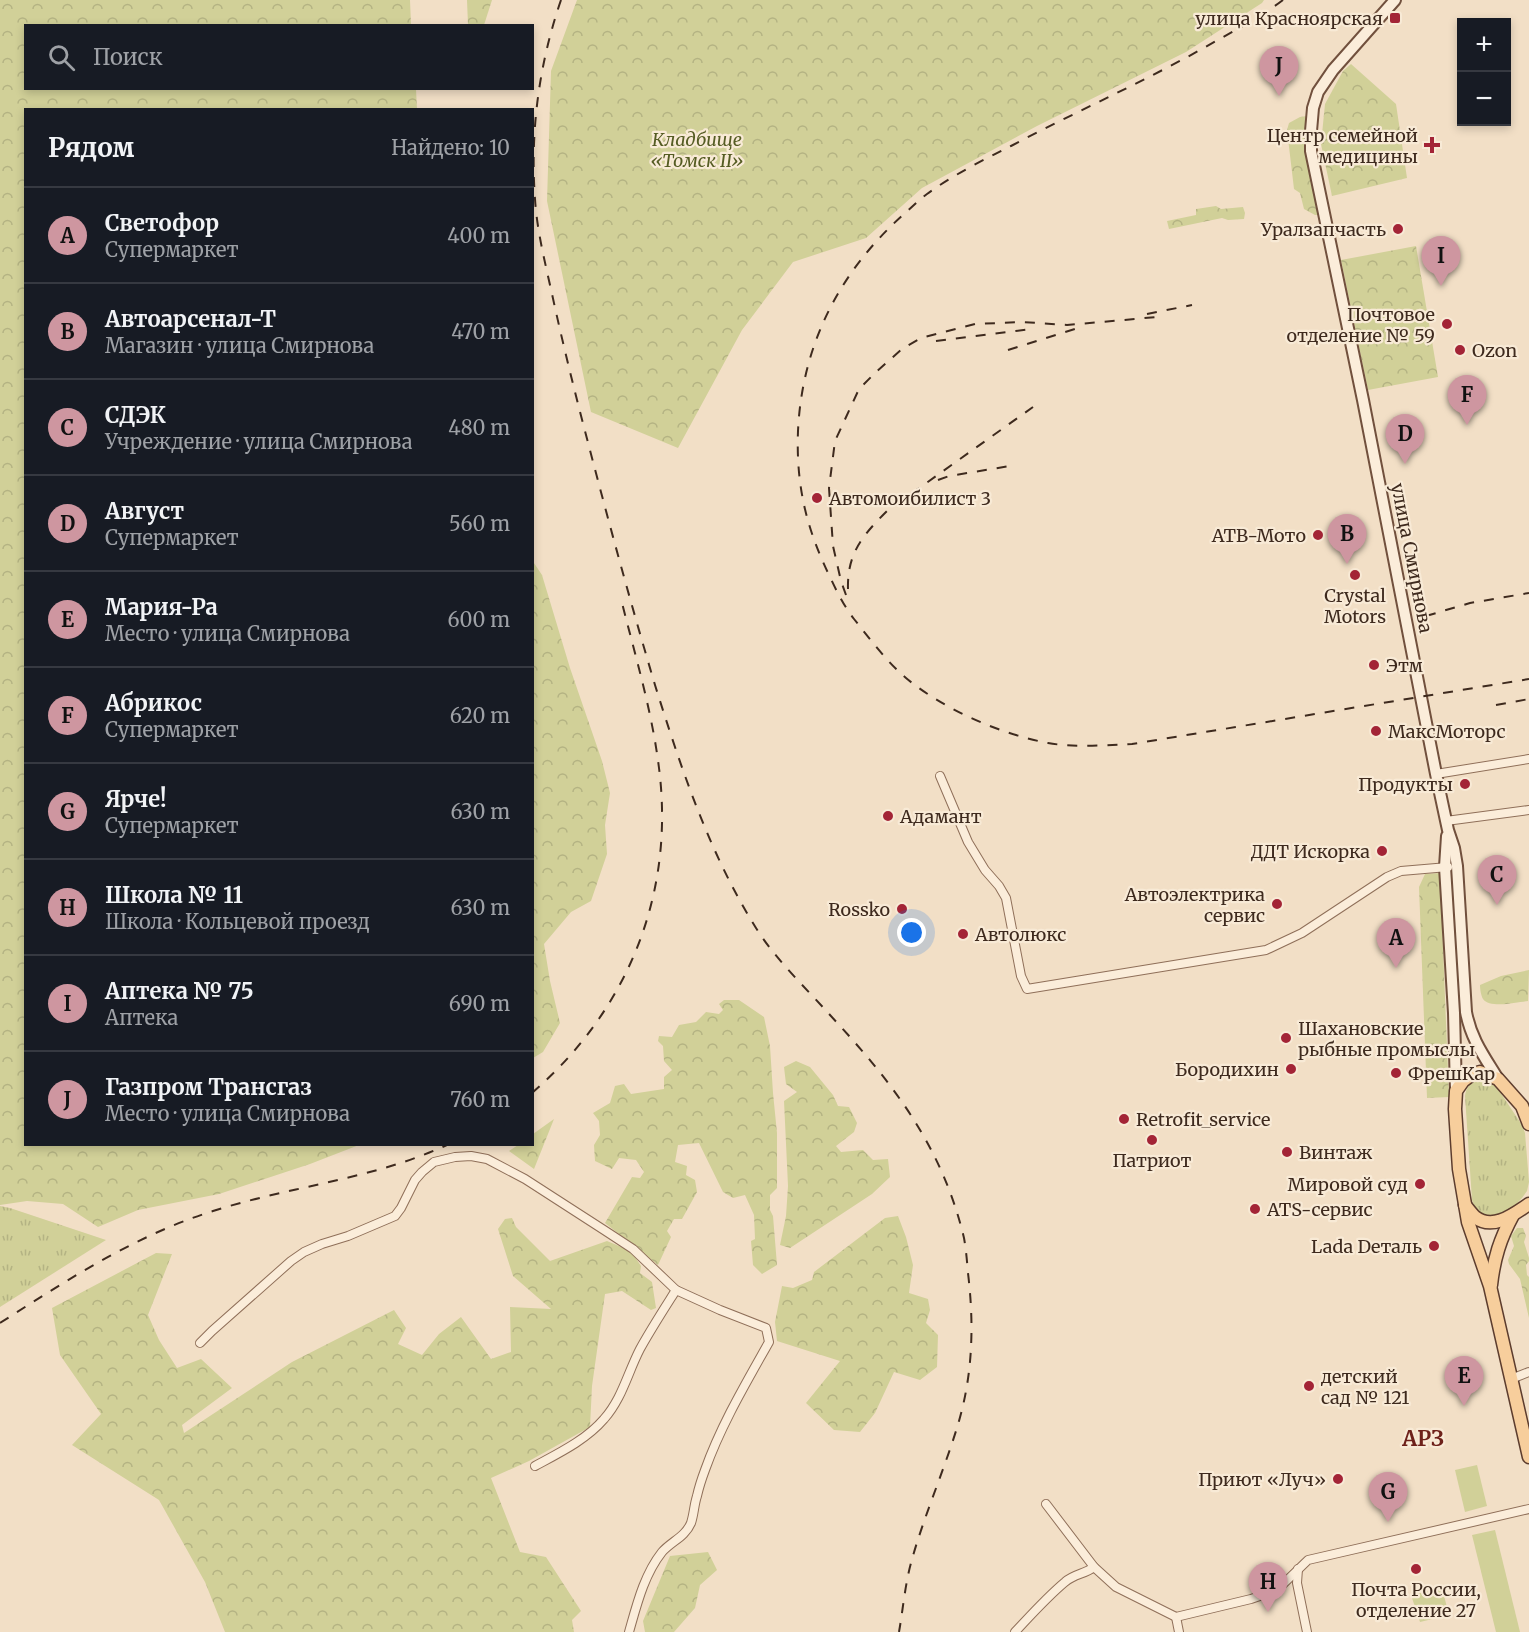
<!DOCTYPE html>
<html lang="ru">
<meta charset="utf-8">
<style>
:root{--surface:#171b24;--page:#242831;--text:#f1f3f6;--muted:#9ea1a6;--line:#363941;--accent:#ce96a0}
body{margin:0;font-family:Merriweather,serif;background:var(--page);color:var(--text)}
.controls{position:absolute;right:18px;top:18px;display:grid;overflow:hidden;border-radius:0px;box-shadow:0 3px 9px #0003}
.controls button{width:54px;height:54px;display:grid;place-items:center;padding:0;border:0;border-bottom:2px solid var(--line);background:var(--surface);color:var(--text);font:30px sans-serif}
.you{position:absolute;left:912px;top:933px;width:21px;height:21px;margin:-15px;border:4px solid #fff;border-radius:50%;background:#1a73e8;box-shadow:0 0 0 9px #1a73e833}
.badge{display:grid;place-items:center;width:39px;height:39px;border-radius:50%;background:var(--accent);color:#111;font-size:20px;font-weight:700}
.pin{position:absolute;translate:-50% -50px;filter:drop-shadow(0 2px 3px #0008)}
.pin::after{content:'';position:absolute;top:32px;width:21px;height:18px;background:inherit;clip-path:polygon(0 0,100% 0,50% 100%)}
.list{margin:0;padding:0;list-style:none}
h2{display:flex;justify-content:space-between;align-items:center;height:78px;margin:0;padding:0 24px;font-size:26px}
h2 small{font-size:20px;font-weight:400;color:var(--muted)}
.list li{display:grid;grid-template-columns:39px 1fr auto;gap:18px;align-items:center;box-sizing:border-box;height:96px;padding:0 24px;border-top:2px solid var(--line)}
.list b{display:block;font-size:22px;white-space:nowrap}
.list p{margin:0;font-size:20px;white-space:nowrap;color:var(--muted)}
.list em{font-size:20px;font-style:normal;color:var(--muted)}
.icon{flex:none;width:33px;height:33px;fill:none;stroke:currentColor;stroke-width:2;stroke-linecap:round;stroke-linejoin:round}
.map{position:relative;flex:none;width:1529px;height:1632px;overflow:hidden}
.search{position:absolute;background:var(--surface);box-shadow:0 3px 9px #0003;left:24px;top:24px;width:510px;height:66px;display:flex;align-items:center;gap:15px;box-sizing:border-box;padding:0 21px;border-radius:0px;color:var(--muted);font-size:22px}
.panel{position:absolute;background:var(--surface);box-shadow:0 3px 9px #0003;left:24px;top:108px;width:510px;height:1038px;border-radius:0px}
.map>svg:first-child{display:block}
.grass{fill:url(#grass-tufts)}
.forest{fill:url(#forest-crowns)}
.park{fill:#d1d098}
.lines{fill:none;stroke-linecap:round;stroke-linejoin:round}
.street-casing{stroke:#8f6f59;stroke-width:10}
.secondary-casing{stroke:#71503d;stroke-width:14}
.primary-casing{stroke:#5d3d2e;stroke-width:15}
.street{stroke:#fbedda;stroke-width:8}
.secondary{stroke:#fbedda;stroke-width:10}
.primary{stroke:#f7ce9c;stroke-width:12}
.rail{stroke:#3e2a1e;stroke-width:2;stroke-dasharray:10 10;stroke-linecap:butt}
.poi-dot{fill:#a32436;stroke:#f8ead6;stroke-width:2}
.labels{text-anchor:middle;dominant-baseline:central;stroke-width:4.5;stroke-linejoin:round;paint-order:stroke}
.poi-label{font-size:18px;fill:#3e2a1e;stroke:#f8ead6;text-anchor:end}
.park-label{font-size:18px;font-style:italic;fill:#555c23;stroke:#f8ead6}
.street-label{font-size:18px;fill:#3e2a1e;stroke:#f8ead6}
.quarter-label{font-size:21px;font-weight:bold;fill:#6e211a;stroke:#f8ead6}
</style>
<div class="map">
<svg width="1529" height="1632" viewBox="0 0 1529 1632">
<defs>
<pattern id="grass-tufts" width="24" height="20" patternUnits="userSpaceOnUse" patternTransform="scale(1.5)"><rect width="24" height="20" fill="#d1d098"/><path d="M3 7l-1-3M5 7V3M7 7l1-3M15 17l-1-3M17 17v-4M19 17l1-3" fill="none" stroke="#b4b383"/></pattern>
<pattern id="forest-crowns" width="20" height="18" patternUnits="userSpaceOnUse" patternTransform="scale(1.5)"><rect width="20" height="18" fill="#d1d098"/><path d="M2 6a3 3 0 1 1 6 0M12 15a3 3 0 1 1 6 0" fill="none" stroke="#b4b383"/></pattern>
</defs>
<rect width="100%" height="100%" fill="#f2dfc6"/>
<g class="grass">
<path d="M 1476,1080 L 1488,1082 L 1494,1085 L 1500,1092 L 1522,1125 L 1525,1133 L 1529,1182 L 1527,1191 L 1522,1198 L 1510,1211 L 1502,1216 L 1481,1217 L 1475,1208 L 1472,1200 L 1465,1096 C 1466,1088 1469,1084 1476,1080 Z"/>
<path d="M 0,1206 L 10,1208 L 106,1240 L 0,1307 Z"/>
</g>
<g class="forest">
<path d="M 0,0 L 410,0 L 411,25 L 26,26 L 26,88 L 416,89 L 417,109 L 26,110 L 26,1144 L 359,1145 L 310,1164 L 219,1194 L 138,1210 L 98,1227 L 63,1204 L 27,1201 L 0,1205 Z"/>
<path d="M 467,0 L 492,0 L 484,25 L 468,25 Z"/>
<path d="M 577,0 L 1264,0 L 1262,3 L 1186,52 L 1037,126 L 922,188 L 866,238 L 793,262 L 742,330 L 678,448 L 591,412 L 547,201 L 551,71 Z"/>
<path d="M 1351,64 L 1396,104 L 1407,178 L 1332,196 L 1321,144 L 1325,104 L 1343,71 Z"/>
<path d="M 1307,116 L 1318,185 L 1320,215 L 1315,215 L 1304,209 L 1300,193 L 1294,189 L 1287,130 L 1289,123 L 1300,117 Z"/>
<path d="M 1216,206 L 1221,209 L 1243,207 L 1245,213 L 1244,219 L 1228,220 L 1222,218 L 1169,229 L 1167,221 L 1196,215 L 1196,209 Z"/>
<path d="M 1416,246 L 1438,377 L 1368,390 L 1341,260 Z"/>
<path d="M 532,560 L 542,575 L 570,668 L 602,761 L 610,793 L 605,825 L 607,854 L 591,901 L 571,912 L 544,944 L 550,981 L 560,1023 L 543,1052 L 533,1058 Z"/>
<path d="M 1440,873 L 1449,1097 L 1427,1098 L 1419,887 L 1425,874 Z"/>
<path d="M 1529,970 L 1528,1001 C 1518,1002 1490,1009 1483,999 C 1481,996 1480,989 1480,985 L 1501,976 Z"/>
<path d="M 724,1000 L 739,1000 L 764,1017 L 770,1046 L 773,1093 L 777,1133 L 777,1188 L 770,1195 L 770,1210 L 773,1216 L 777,1265 L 762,1274 L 753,1265 L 751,1241 L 755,1239 L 754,1215 L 745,1195 L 733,1198 L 723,1192 L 699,1143 L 678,1145 L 675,1162 L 687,1166 L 686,1175 L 695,1180 L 697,1192 L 682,1219 L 674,1219 L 667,1231 L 671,1237 L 658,1265 L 605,1223 L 632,1177 L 640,1178 L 644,1172 L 636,1160 L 619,1158 L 612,1169 L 595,1161 L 594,1145 L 600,1135 L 599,1121 L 593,1113 L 610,1103 L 615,1086 L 624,1084 L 631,1094 L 664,1089 L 664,1077 L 672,1070 L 664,1061 L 663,1046 L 658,1041 L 659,1036 L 672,1037 L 679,1025 L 696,1022 L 706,1012 L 719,1014 L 723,1010 L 719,1004 Z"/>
<path d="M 796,1061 L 810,1067 L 833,1095 L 838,1106 L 849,1107 L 857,1123 L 854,1132 L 836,1146 L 841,1152 L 863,1150 L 873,1160 L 888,1159 L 890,1177 L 872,1194 L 790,1248 L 780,1245 L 786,1216 L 788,1186 L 784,1101 L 797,1092 L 786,1084 L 784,1067 Z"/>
<path d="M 554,1119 L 534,1169 L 509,1151 L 518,1145 L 532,1144 L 533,1134 Z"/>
<path d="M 898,1216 L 906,1237 L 913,1265 L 909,1293 L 928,1299 L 930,1310 L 926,1323 L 938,1335 L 937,1367 L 920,1380 L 894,1372 L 875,1413 L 860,1432 L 834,1430 L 806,1403 L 840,1361 L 777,1341 L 775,1322 L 782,1286 L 793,1288 L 812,1280 L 814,1272 L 885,1218 Z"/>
<path d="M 512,1218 L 516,1227 L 550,1261 L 607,1241 L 631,1251 L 641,1266 L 640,1273 L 652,1282 L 656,1308 L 651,1310 L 622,1291 L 605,1294 L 592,1386 L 590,1427 L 529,1461 L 491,1478 L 520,1552 L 546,1557 L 581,1611 L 572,1620 L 574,1632 L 225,1632 L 205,1582 L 159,1500 L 72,1445 L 101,1414 L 60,1355 L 52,1308 L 156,1253 L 172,1254 L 148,1315 L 159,1340 L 177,1368 L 201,1359 L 232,1388 L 182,1425 L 184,1433 L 292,1362 L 394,1310 L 406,1328 L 398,1344 L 422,1355 L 439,1334 L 461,1317 L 491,1359 L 511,1352 L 510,1307 L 551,1309 L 513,1276 L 498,1229 L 505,1219 Z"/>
<path d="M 1517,1228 L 1523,1228 L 1526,1236 L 1524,1242 L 1529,1258 L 1529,1261 L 1526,1265 L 1527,1275 L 1529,1277 L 1529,1318 L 1520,1279 L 1509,1264 L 1508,1260 L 1514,1246 L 1511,1236 Z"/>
<path d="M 708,1552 L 717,1570 L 700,1585 L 695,1608 L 674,1632 L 645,1632 L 643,1621 L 670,1556 Z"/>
</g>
<g class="park">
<path d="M 1477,1465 L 1487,1506 L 1465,1512 L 1455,1470 Z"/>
<path d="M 1495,1530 L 1520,1632 L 1496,1632 L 1472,1535 Z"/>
<path d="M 1442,1588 L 1449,1615 L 1420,1622 L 1411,1595 Z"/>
</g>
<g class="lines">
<g class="street-casing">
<g id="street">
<path d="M 1436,774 L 1529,759"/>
<path d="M 940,776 L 968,842 L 985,870 L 999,886 L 1006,898 L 1021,976 L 1027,989 L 1266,950 L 1302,933 L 1387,877 L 1401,871 L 1448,867"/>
<path d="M 1446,821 L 1529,810"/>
<path d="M 200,1343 L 212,1331 L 291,1261 L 304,1252 L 322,1244 L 348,1236 L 395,1216 L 401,1208 L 415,1180 L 422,1172 L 434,1162 L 455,1157 L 471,1156 L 487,1159 L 525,1179 L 604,1230 L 633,1249 L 676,1290 L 720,1310 L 766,1328 L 769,1342 C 746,1383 721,1425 705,1470 C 702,1478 699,1487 697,1496 C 694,1505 694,1514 691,1523 C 685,1537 672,1541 662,1552 C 644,1575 637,1604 629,1632"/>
<path d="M 1511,1379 L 1529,1372"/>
<path d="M 535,1466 C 559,1453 586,1440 604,1419 C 622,1399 628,1372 640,1349 C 651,1329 664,1309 676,1290"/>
<path d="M 1046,1504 L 1094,1567 L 1116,1587 L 1176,1617 L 1251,1599 L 1277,1590 L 1308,1560 L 1529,1509"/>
<path d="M 1298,1569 L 1297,1583 L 1307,1632"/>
<path d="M 1176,1617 L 1179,1632"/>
<path d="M 1015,1632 C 1031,1615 1047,1597 1065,1582 C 1074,1574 1085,1574 1094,1567"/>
</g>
</g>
<g class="secondary-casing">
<g id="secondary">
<path d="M 1395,0 L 1333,70 L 1318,92 L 1313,108 L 1311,131 L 1311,151 L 1363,400 L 1436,774 L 1448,830 L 1454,848 L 1457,866 L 1466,1012 C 1471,1039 1484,1056 1498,1079"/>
<path d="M 1447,836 L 1445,867 L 1454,1013 L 1456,1091"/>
</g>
</g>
<g class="primary-casing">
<g id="primary">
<path d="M 1529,1124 L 1522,1106 L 1498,1079 L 1480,1072 L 1471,1075 L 1463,1081 L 1456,1091 L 1455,1109 L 1459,1169 L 1468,1222 L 1490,1286 L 1529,1457"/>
<path d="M 1465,1205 C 1468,1209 1472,1214 1475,1217 C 1493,1231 1514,1214 1529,1204"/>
<path d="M 1491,1285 C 1494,1258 1500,1239 1513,1215"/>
</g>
</g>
<use href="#street" class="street"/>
<use href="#secondary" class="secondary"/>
<use href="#primary" class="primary"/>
<g class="rail">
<path d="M 561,0 C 539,64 530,131 535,199 C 537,231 545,262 552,294 C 562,340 573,385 585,431 C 607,516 630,601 655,685 C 681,768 709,853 756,928 C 776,960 805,987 830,1015 C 893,1083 942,1146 964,1238 C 966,1249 967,1261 968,1273 C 974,1323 973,1372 959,1421 C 945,1469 924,1515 911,1563 C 905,1585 903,1609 899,1632"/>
<path d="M 1283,0 C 1262,16 1239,28 1216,41 C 1150,79 1079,110 1011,146 C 983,160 953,175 927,194 C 919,200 912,207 904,214 C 840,271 802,344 798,431 C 796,485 806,528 830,577 C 837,592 844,606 854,619 C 870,639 886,661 906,678 C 943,709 1000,734 1048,743 C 1076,748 1105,745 1132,744 L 1529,679"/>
<path d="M 1147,314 L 1192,305"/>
<path d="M 936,341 L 1031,329"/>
<path d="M 1008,350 L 1075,329"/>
<path d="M 938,480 L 949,476 L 1010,466"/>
<path d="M 848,589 C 847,553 863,535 887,511 L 1033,407"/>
<path d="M 846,595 L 841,581 L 833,546 L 829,488 L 835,441 L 859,389 L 876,372 L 902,349 L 921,338 L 975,324 L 1022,322 L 1067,325 L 1157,317"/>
<path d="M 1426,616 L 1470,603 L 1529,593"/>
<path d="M 1496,705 L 1529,699"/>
<path d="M 532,1093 C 628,1010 675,894 659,768 C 652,711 635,655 621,599"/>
<path d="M 0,1323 C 69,1279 134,1236 213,1211 C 291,1186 375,1179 449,1144"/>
</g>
</g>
<g class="poi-dot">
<rect x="1389" y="12" width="12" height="12" rx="3"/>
<path d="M1429 136h6v6h6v6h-6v6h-6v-6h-6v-6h6z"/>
<circle cx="1398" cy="229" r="6"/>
<circle cx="1447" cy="324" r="6"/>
<circle cx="1460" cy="350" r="6"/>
<circle cx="817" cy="498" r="6"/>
<circle cx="1318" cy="535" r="6"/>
<circle cx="1355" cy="575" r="6"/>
<circle cx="1374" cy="665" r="6"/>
<circle cx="1376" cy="731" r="6"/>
<circle cx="1465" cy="784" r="6"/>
<circle cx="888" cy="816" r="6"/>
<circle cx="1382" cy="851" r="6"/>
<circle cx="1277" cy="904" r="6"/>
<circle cx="902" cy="909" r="6"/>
<circle cx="963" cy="934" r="6"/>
<circle cx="1286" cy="1038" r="6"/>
<circle cx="1291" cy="1069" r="6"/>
<circle cx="1396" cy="1073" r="6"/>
<circle cx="1124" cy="1119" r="6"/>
<circle cx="1152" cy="1140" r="6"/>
<circle cx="1287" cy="1152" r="6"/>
<circle cx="1420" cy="1184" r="6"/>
<circle cx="1255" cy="1209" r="6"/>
<circle cx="1434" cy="1246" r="6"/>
<circle cx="1309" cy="1386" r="6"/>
<circle cx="1338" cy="1479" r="6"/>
<circle cx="1416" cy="1569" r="6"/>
</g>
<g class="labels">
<g class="poi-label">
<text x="1383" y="18">улица Красноярская</text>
<text x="1418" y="135">Центр семейной<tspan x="1418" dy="21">медицины</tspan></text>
<text x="1386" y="229">Уралзапчасть</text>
<text x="1435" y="314">Почтовое<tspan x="1435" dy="21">отделение № 59</tspan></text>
<text x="1472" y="350" text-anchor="start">Ozon</text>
<text x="829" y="498" text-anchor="start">Автомоибилист 3</text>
<text x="1306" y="535">АТВ-Мото</text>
<text x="1355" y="595" text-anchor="middle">Crystal<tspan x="1355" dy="21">Motors</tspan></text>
<text x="1386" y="665" text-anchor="start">Этм</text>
<text x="1388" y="731" text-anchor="start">МаксМоторс</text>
<text x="1453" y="784">Продукты</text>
<text x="900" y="816" text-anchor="start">Адамант</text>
<text x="1370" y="851">ДДТ Искорка</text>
<text x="1265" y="894">Автоэлектрика<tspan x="1265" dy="21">сервис</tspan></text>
<text x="890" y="909">Rossko</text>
<text x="975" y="934" text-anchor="start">Автолюкс</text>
<text x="1298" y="1028" text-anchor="start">Шахановские<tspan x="1298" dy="21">рыбные промыслы</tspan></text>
<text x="1279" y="1069">Бородихин</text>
<text x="1408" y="1073" text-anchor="start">ФрешКар</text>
<text x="1136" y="1119" text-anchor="start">Retrofit_service</text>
<text x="1299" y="1152" text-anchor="start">Винтаж</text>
<text x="1152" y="1160" text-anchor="middle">Патриот</text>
<text x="1408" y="1184">Мировой суд</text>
<text x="1267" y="1209" text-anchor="start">ATS-сервис</text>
<text x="1422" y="1246">Lada Dеталь</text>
<text x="1321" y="1376" text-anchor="start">детский<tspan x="1321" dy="21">сад № 121</tspan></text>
<text x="1326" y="1479">Приют «Луч»</text>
<text x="1416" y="1589" text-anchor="middle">Почта России,<tspan x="1416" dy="21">отделение 27</tspan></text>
</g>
<g class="park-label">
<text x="697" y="139">Кладбище<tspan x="697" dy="21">«Томск II»</tspan></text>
</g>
<g class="street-label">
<text transform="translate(1412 558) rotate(79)">улица Смирнова</text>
</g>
<g class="quarter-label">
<text x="1423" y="1438">АРЗ</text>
</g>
</g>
</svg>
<div class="controls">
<button>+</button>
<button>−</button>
</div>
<div class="you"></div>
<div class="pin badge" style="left:1396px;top:968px">A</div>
<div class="pin badge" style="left:1347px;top:564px">B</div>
<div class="pin badge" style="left:1497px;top:905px">C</div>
<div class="pin badge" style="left:1405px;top:464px">D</div>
<div class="pin badge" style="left:1464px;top:1406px">E</div>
<div class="pin badge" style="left:1467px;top:425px">F</div>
<div class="pin badge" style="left:1388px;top:1522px">G</div>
<div class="pin badge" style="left:1268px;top:1612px">H</div>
<div class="pin badge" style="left:1441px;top:286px">I</div>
<div class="pin badge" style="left:1279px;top:96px">J</div>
<div class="search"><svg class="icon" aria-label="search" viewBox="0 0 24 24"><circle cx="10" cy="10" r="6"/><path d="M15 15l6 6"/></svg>Поиск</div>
<section class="panel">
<h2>Рядом<small>Найдено: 10</small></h2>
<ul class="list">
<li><span class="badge">A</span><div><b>Светофор</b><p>Супермаркет</p></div><em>400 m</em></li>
<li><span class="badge">B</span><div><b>Автоарсенал-Т</b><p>Магазин · улица Смирнова</p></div><em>470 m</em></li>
<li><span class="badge">C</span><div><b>СДЭК</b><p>Учреждение · улица Смирнова</p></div><em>480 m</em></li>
<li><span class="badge">D</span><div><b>Август</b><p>Супермаркет</p></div><em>560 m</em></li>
<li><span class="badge">E</span><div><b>Мария-Ра</b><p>Место · улица Смирнова</p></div><em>600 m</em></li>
<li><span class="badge">F</span><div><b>Абрикос</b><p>Супермаркет</p></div><em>620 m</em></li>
<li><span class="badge">G</span><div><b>Ярче!</b><p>Супермаркет</p></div><em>630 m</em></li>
<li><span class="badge">H</span><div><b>Школа № 11</b><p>Школа · Кольцевой проезд</p></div><em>630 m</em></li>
<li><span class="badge">I</span><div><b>Аптека № 75</b><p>Аптека</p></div><em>690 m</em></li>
<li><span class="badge">J</span><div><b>Газпром Трансгаз</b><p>Место · улица Смирнова</p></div><em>760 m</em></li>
</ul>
</section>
</div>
